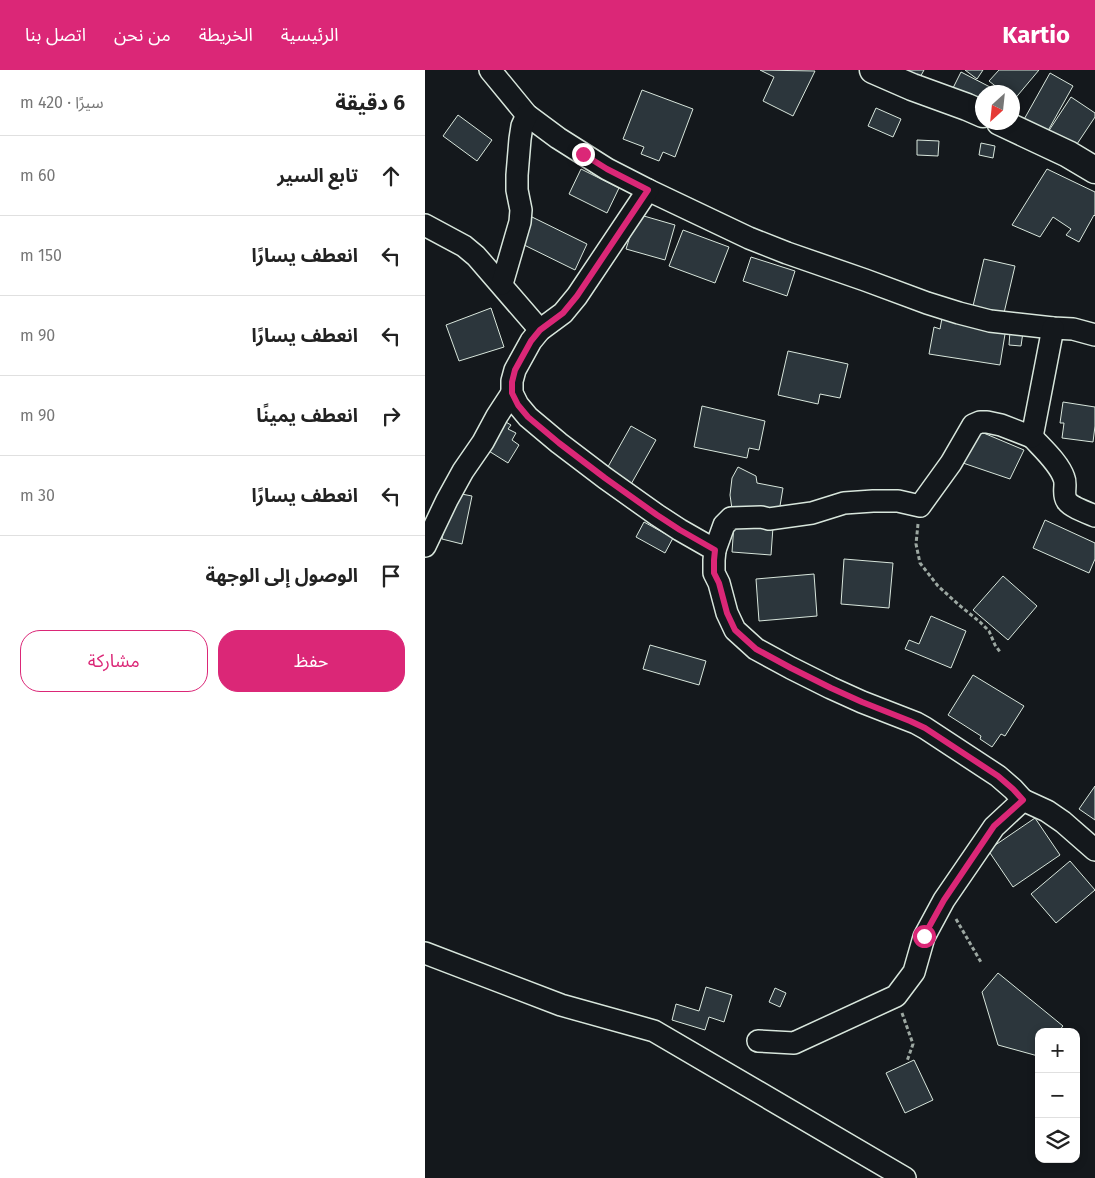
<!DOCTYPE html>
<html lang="ar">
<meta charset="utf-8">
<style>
:root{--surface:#fff;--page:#f2f2f2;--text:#222;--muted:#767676;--line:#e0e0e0;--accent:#db2777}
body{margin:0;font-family:"Fira Sans","Noto Sans Arabic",sans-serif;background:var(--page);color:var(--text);direction:rtl}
.controls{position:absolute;right:15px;bottom:15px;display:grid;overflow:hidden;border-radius:10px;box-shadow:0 2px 8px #0003}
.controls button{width:45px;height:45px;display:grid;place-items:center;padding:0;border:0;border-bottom:1px solid var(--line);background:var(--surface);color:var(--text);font:25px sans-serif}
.compass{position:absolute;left:550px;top:15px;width:45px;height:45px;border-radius:50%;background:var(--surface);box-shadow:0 2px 8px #0003;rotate:207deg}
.stop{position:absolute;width:15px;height:15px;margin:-11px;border:4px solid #db2777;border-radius:50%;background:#fff}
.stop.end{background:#db2777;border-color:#fff;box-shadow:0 1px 5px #0008}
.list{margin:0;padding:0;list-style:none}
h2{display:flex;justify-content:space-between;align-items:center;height:65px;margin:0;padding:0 20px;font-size:21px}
h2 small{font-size:16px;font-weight:400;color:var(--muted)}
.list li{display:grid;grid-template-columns:32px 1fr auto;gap:15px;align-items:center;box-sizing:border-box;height:80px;padding:0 20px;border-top:1px solid var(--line)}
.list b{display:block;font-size:19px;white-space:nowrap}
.list em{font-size:16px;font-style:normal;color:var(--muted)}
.actions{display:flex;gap:10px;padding:15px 20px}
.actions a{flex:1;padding:11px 0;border:1px solid var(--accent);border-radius:20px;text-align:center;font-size:18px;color:var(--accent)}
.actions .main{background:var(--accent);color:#fff}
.icon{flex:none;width:28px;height:28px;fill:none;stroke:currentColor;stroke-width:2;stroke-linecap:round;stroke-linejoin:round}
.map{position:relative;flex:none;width:670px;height:1108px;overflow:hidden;direction:ltr}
header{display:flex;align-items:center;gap:30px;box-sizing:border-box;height:70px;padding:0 25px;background:var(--accent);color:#fff}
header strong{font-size:24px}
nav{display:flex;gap:28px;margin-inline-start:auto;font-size:18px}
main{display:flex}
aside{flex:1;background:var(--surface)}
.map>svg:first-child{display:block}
.building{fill:#2c363c;stroke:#d8e6dc}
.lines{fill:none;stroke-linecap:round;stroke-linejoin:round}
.minor-casing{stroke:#d8e6dc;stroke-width:24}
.major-casing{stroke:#d8e6dc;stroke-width:29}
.path{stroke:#9da8a2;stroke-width:3;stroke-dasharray:4 2.5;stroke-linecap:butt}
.minor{stroke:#14181c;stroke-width:21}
.major{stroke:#14181c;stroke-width:26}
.route{stroke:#db2777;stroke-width:6}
</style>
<header>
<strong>Kartio</strong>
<nav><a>الرئيسية</a><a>الخريطة</a><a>من نحن</a><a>اتصل بنا</a></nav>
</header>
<main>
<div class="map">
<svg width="670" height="1108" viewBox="0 0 670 1108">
<rect width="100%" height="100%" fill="#14181c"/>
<g class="building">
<path d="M 335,0 L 390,1 L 368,46 L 338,31 L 349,7 Z"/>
<path d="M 468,0 L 499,0 L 492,13 Z"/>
<path d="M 540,0 L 558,0 L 552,9 Z"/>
<path d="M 574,0 L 614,0 L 588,31 L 588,22 L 578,22 L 564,11 Z"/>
<path d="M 536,2 L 565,17 L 563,22 L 558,22 L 558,33 L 527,20 Z"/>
<path d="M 625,3 L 648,16 L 620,66 L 597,53 Z"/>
<path d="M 217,20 L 268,39 L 250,87 L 238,82 L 234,91 L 216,84 L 219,77 L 198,69 Z"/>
<path d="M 646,27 L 670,43 L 670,47 L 648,80 L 623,62 Z"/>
<path d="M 451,38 L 476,49 L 468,67 L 443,56 Z"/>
<path d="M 33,45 L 67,70 L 52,91 L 18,66 Z"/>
<path d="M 492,70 L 514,71 L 513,86 L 492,85 Z"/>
<path d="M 556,73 L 570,76 L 568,88 L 554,85 Z"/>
<path d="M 156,99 L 194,118 L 182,143 L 144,124 Z"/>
<path d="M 622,99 L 670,122 L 670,146 L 669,145 L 654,172 L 641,165 L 646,159 L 628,147 L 615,167 L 587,155 Z"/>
<path d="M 212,144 L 250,155 L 240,190 L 201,179 Z"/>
<path d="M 105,146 L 162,174 L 150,200 L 93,172 Z"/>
<path d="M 258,160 L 304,177 L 290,213 L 244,196 Z"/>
<path d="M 326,187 L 370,201 L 362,226 L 318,211 Z"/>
<path d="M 559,189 L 590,196 L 579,243 L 548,236 Z"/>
<path d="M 66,238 L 79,277 L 34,291 L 21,255 Z"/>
<path d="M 517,248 L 581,258 L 575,295 L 504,284 L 509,257 L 515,259 Z"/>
<path d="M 585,261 L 598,262 L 596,276 L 584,275 Z"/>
<path d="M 363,281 L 423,294 L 415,328 L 395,324 L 393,334 L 353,325 Z"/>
<path d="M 638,332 L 670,337 L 670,356 L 668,372 L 637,368 L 639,353 L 635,353 Z"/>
<path d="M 277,336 L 340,351 L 334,380 L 324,378 L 322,388 L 269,377 Z"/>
<path d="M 69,345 L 86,355 L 83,359 L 91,363 L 87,370 L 94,375 L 83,393 L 51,373 Z"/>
<path d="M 206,356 L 231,370 L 205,416 L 180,402 Z"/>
<path d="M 549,359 L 599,380 L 585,409 L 535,392 Z"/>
<path d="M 313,397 L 331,406 L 332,413 L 358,418 L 354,442 L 307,439 L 305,425 L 307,408 Z"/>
<path d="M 26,422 L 47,426 L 37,474 L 17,469 Z"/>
<path d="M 620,450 L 670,473 L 670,489 L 664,503 L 608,478 Z"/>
<path d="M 219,452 L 248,468 L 240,483 L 211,467 Z"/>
<path d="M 309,454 L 348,457 L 346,485 L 307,482 Z"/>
<path d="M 419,489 L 468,493 L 464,538 L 416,534 Z"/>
<path d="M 389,504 L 392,546 L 334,551 L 331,509 Z"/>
<path d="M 578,506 L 612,536 L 583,570 L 548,540 Z"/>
<path d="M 506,546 L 541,561 L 526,598 L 480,579 L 484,570 L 494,574 Z"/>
<path d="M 225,575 L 281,591 L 274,615 L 218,599 Z"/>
<path d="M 548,605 L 599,636 L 580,666 L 576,664 L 567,677 L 555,669 L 556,666 L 523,645 Z"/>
<path d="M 670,716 L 670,750 L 654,739 Z"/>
<path d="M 610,748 L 635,785 L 588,817 L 563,780 Z"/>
<path d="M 645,791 L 670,820 L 631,853 L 606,824 Z"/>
<path d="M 573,903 L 638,956 L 633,962 L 614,962 L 613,986 L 573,975 L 557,922 Z"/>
<path d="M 281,917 L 307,925 L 299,952 L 284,947 L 280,960 L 247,950 L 251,934 L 274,941 Z"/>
<path d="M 350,918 L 361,923 L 355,937 L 344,932 Z"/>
<path d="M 489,990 L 508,1030 L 480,1043 L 461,1003 Z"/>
</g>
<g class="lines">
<g class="minor-casing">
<g id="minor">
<path d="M 65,0 L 102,45 L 133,68 L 182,99 L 223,120 L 324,168 L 362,183 L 440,210 L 502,233 L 534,243 L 565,251 L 628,258 L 648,259 L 670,265"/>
<path d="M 223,120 L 152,226 L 138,243 L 115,260 L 106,271 L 90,300 L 87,311 L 87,323 L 93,335 L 103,347 L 134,373 L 180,408 L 232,445 L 255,460 L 290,480 L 289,490 L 289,503 L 294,513 L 302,543 L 310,560 L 331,579 L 366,598 L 406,618 L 437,632 L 491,653 L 500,658 L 573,706 L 588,719 L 598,730 L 569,757 L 519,830 L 499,867 L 489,902 L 471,926 L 369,973 L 333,971"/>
<path d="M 0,155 L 39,176 L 51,186 L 115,260"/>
<path d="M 77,214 L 95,152 L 96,140 L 92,120 L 92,105 L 95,69 L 97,56 L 102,45"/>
<path d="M 607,367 C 617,378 634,393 639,408 C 642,415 637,424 642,431 C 646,437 663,443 670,446"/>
<path d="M 0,476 L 22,430 L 38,401 L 58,372 L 72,346 L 87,323"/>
<path d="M 290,480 L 299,455 L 306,448 L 336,447 L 344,449 L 387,443 L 419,433 L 448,431 L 473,431 L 495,436 L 526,393 L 548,355 L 555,352 L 562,352 L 576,355 L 607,367 L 628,258"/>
<path d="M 598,730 L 622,741 L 638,752 L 670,780"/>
<path d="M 0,883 L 136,935 L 229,961 L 480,1108"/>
</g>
</g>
<g class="major-casing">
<g id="major">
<path d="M 448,0 L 487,17 L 542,37 L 558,44"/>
<path d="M 575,52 L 643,84 L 670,100"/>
</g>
</g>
<g class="path">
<path d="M 493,454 L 491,474 L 495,493 L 513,516 L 534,535 L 555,552 L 564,561 L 570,575 L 575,582"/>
<path d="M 531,849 L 557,894"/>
<path d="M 477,943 L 488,974 L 482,991"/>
</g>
<use href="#minor" class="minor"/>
<use href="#major" class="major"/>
</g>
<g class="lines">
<path class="route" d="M 158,84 L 182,99 L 223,120 L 152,226 L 138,243 L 115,260 L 106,271 L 90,300 L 87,312 L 87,323 L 93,335 L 103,347 L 134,373 L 180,408 L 232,445 L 255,460 L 290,480 L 289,490 L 289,503 L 294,513 L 302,543 L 310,560 L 331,579 L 366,598 L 406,618 L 437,632 L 485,651 L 500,658 L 573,706 L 588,719 L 598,730 L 569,756 L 519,830 L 499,866"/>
</g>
</svg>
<div class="controls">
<button>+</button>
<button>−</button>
<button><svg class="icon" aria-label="layers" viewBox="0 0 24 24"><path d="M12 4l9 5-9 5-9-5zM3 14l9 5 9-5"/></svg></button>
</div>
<svg class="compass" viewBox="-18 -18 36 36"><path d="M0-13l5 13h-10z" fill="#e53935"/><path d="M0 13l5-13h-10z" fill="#767676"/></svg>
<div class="stop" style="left:499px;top:866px"></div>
<div class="stop end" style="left:158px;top:84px"></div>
</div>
<aside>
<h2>6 دقيقة<small>سيرًا · 420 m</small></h2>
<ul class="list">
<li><svg class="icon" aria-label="ahead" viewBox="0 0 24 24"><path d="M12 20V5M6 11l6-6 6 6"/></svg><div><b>تابع السير</b></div><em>60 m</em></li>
<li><svg class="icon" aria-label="left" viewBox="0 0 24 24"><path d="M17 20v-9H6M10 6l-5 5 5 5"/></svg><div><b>انعطف يسارًا</b></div><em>150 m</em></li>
<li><svg class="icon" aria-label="left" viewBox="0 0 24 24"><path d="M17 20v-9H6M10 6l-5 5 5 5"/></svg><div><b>انعطف يسارًا</b></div><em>90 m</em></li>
<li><svg class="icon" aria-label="right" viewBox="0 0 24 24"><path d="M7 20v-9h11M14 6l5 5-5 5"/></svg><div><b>انعطف يمينًا</b></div><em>90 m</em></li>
<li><svg class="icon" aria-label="left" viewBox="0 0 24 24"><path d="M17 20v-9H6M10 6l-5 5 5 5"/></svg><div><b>انعطف يسارًا</b></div><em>30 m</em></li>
<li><svg class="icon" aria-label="arrive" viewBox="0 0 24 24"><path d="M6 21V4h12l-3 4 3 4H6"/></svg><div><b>الوصول إلى الوجهة</b></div></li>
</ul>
<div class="actions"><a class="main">حفظ</a><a>مشاركة</a></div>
</aside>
</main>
